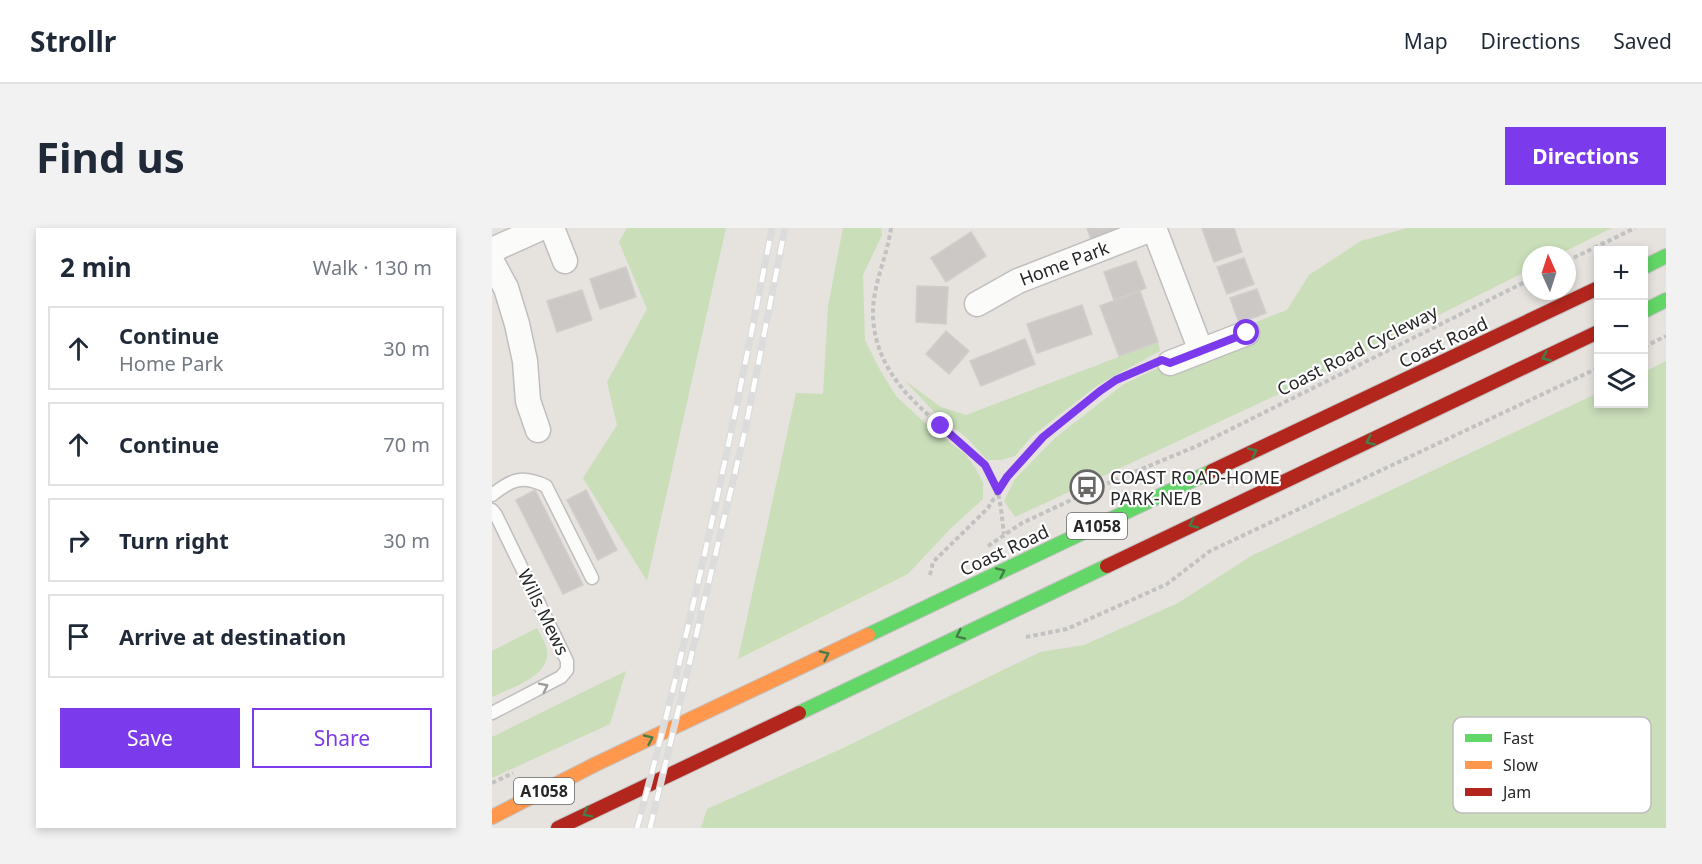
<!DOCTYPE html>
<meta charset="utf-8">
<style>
:root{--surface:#fff;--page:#f2f2f3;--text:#1f2937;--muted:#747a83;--line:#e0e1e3;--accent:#7c3aed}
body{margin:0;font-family:"Noto Sans",sans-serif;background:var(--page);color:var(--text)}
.controls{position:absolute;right:18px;top:18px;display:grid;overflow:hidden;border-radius:0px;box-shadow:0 3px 9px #0003}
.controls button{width:54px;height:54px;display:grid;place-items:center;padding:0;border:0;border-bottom:2px solid var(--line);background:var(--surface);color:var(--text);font:30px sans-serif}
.compass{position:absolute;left:1030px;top:18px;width:54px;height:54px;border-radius:50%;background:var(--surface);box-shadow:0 3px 9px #0003;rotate:357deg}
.stop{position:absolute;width:18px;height:18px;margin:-14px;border:4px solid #7c3aed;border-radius:50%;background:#fff}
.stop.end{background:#7c3aed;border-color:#fff;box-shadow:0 2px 6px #0008}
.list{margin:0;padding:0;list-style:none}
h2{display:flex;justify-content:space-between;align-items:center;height:78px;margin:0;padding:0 24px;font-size:26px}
h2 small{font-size:20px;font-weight:400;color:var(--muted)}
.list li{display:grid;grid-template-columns:39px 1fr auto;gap:18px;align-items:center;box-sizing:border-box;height:84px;margin:0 12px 12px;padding:0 12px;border:2px solid var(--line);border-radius:0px}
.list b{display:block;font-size:22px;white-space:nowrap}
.list p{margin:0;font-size:20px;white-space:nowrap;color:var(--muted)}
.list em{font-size:20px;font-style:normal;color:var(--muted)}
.actions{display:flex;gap:12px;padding:18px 24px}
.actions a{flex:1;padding:14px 0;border:2px solid var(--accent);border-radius:0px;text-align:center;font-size:21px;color:var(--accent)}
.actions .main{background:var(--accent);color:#fff}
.icon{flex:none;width:33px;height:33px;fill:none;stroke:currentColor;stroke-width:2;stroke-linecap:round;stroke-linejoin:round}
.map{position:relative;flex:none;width:1174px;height:600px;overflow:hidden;border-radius:0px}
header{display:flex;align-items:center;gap:36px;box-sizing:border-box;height:84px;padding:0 30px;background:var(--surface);border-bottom:2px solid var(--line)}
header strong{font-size:28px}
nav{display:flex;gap:33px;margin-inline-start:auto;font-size:21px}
.intro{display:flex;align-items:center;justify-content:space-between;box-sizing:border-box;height:144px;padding:0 36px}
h1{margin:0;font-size:42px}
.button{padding:15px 27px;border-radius:0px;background:var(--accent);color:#fff;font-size:21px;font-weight:700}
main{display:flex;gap:36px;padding:0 36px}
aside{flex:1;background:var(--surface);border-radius:0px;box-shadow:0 3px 9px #0003}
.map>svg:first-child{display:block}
.green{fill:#cadeba}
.building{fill:#cbc8c5;stroke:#d0cdca;stroke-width:1.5}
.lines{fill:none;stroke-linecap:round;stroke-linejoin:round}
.lane-casing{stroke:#c0bebf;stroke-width:15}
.street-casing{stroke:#c0bebf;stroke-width:27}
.fast-casing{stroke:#c3c1c0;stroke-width:16}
.slow-casing{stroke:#c3c1c0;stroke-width:16}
.jam-casing{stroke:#c3c1c0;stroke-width:16}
.path{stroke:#c2c2c2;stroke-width:4;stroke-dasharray:4.5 3;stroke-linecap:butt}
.lane{stroke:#fbfbfa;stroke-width:12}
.street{stroke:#fbfbfa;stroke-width:24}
.fast{stroke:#63d668;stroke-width:14}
.slow{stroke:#ff974d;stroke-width:14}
.jam{stroke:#b3261e;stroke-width:14}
.rail-casing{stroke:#dcdcdd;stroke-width:7}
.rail{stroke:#fff;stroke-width:4.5;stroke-dasharray:14;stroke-linecap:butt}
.oneway{stroke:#457e48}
.oneway2{stroke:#9c9c9b}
.route{stroke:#7c3aed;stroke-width:8}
.labels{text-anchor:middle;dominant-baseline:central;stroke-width:4.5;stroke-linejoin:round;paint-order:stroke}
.shield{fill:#fff;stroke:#686868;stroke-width:1.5}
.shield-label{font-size:16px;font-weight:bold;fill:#272727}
.street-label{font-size:18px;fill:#272727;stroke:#fff}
.poi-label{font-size:18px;fill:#272727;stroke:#fff;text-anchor:start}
.key{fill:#fff;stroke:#bebebe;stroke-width:1.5}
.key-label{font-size:16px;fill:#272727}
</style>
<header>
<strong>Strollr</strong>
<nav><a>Map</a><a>Directions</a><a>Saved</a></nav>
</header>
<div class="intro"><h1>Find us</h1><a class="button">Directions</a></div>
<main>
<aside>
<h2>2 min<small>Walk · 130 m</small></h2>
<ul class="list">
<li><svg class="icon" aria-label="ahead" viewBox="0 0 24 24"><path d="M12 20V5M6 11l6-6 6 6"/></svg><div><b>Continue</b><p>Home Park</p></div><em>30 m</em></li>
<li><svg class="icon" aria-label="ahead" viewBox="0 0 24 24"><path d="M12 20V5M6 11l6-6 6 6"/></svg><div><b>Continue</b></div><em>70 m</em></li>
<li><svg class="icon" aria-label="right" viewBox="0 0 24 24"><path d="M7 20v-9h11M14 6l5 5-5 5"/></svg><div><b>Turn right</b></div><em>30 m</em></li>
<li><svg class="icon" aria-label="arrive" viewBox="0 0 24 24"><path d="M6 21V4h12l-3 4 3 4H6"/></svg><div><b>Arrive at destination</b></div></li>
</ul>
<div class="actions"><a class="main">Save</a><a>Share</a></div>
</aside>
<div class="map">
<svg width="1174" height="600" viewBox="0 0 1174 600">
<rect width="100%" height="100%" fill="#e6e2de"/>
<g class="green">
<path d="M 135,0 L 234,0 L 155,353 L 91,250 L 125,197 L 115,154 L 155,81 L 127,14 Z"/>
<path d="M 351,0 L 389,0 L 390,7 L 371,47 L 373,112 L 388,142 L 404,168 L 432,194 L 474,227 L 484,241 L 491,255 L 491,271 L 459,300 L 416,346 L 246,431 L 304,165 L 331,166 L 336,78 Z"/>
<path d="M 915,0 L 1120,0 L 1066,27 L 1039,27 L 1039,41 L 802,159 L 523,289 L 512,273 L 523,251 L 563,210 L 632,156 L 672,137 L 677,148 L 763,111 L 756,97 L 795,82 L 817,47 L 869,13 Z"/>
<path d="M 666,114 L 668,123 L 606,157 L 540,208 L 523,228 L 509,232 L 495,232 L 475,210 L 445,187 L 412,152 L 449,179 L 474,187 Z"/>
<path d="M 1174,133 L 1174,600 L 209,600 L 215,581 L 349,521 L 548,424 L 592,417 L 686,375 L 759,328 L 1106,165 L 1106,176 L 1152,176 L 1152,144 Z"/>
<path d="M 45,400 C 48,406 52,412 54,418 C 63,447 20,459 0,469 L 0,423 Z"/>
<path d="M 134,443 L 118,496 L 0,550 L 0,509 Z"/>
</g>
<g class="building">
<path d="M 595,0 L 628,0 L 599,11 Z"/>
<path d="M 710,0 L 742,0 L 750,24 L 722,34 Z"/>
<path d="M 479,4 L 494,28 L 454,54 L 439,30 Z"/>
<path d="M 752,30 L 762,56 L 735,66 L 725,39 Z"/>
<path d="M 644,33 L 654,60 L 622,72 L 612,44 Z"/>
<path d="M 134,39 L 144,69 L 108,81 L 98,51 Z"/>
<path d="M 425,58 L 456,59 L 454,96 L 424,94 Z"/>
<path d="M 765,61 L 774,85 L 747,95 L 738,70 Z"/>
<path d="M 90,62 L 100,92 L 65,104 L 55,73 Z"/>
<path d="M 648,63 L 666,114 L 627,128 L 608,78 Z"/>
<path d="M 590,77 L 600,106 L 545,125 L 535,96 Z"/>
<path d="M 454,103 L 477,123 L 457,146 L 434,126 Z"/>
<path d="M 533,111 L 543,136 L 489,158 L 478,133 Z"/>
<path d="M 43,262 L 91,357 L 71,366 L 24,272 Z"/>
<path d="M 94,262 L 125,322 L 106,332 L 75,272 Z"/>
</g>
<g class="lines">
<g class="lane-casing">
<g id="lane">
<path d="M 0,267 C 20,251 30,247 54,258 L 100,350"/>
<path d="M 0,282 L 4,287 L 75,433 L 75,442 L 69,449 L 0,485"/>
</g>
</g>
<g class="street-casing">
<g id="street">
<path d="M 60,0 L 73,33"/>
<path d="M 662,0 L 709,123"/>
<path d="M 0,22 L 49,0"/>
<path d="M 0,34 L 14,60 L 25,96 L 33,133 L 36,173 L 46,202"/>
<path d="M 485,76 L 526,53 L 662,0"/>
<path d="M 678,135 L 755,105"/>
</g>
</g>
<g class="fast-casing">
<g id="fast">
<path d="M 1152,39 L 1174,28"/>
<path d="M 1152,83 L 1174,72"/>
<path d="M 376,407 L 720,243"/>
<path d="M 307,485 L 615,338"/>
</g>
</g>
<g class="slow-casing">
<path id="slow" d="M 0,589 L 104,536 L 376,407"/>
</g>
<g class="jam-casing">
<g id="jam">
<path d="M 720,243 L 1106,60"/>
<path d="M 615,338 L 1106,104"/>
<path d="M 66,600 L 307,485"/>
</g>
</g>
<g class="path">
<path d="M 399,0 C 395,30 380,57 381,89 C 384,143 421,175 459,206 C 473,218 489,229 498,245 C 509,264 509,285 512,306"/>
<path d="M 1075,33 L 1143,0"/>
<path d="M 1152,119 L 1174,108"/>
<path d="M 496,318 L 530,295 L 611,257 L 705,218 L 1039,51"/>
<path d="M 438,347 L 441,334 L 496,280 L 515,249 L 551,209 L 624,152 L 658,138"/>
<path d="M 534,409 L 575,401 L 675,356 L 718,323 L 1106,140"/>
<path d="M 0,555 L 21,545"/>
</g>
<use href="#lane" class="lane"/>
<use href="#street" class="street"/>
<use href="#fast" class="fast"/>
<use href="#slow" class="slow"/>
<use href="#jam" class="jam"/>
<g class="rail-casing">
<g id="rail">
<path d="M 145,600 C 199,402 241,201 280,0"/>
<path d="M 158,600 L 253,203 L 293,0"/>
</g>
</g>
<use href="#rail" class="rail"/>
</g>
<defs><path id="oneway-chevron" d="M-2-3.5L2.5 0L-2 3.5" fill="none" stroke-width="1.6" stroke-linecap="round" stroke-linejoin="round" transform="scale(1.5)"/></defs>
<g class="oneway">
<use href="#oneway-chevron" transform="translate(1054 129) rotate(155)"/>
<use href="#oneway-chevron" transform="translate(878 213) rotate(155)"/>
<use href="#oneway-chevron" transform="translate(761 224) rotate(-25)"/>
<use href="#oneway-chevron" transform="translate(701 296) rotate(155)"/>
<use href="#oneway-chevron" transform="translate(509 344) rotate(-25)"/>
<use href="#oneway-chevron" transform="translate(468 407) rotate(155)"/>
<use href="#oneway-chevron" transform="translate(333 427) rotate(-25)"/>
<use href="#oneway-chevron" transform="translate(157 511) rotate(-25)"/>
<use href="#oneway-chevron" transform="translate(95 585) rotate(153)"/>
</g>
<use class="oneway2" href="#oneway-chevron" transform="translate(52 459) rotate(-27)"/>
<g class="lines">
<path class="route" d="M 449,198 L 493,237 L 506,263 L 515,249 L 551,209 L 608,163 L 624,152 L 670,132 L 678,135 L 755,105"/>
</g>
<defs>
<g id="bus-ring" transform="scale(1.725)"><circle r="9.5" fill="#fff" stroke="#6a6867" stroke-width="1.5"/><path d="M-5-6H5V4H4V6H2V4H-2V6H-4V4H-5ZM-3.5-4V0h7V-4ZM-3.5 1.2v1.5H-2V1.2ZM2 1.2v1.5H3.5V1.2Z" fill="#6a6867"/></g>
</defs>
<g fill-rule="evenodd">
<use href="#bus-ring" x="595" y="259"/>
</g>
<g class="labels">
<g class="shield">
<rect x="575" y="285" width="60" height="26" rx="4.5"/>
<rect x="22" y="550" width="60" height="26" rx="4.5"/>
</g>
<g class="shield-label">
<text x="605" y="298">A1058</text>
<text x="52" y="563">A1058</text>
</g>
<g class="street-label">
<text transform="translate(572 35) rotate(-21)">Home Park</text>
<text transform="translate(951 114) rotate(-25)">Coast Road</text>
<text transform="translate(865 122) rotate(-27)">Coast Road Cycleway</text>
<text transform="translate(512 322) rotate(-25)">Coast Road</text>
<text transform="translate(52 384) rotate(64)">Wills Mews</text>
</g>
<g class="poi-label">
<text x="618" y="249">COAST ROAD-HOME<tspan x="618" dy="21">PARK-NE/B</tspan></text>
</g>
</g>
<rect x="961" y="489" width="198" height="96" rx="9" class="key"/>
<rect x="973" y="506" width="27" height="8" fill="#63d668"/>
<rect x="973" y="533" width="27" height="8" fill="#ff974d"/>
<rect x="973" y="560" width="27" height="8" fill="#b3261e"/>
<g class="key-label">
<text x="1011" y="516">Fast</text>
<text x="1011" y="543">Slow</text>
<text x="1011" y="570">Jam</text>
</g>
</svg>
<div class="controls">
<button>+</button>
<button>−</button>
<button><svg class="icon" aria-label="layers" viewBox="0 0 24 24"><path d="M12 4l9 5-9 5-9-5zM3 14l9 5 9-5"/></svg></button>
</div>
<svg class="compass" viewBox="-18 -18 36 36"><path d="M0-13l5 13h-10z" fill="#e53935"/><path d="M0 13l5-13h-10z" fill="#747a83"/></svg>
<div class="stop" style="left:755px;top:105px"></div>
<div class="stop end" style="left:449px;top:198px"></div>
</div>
</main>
